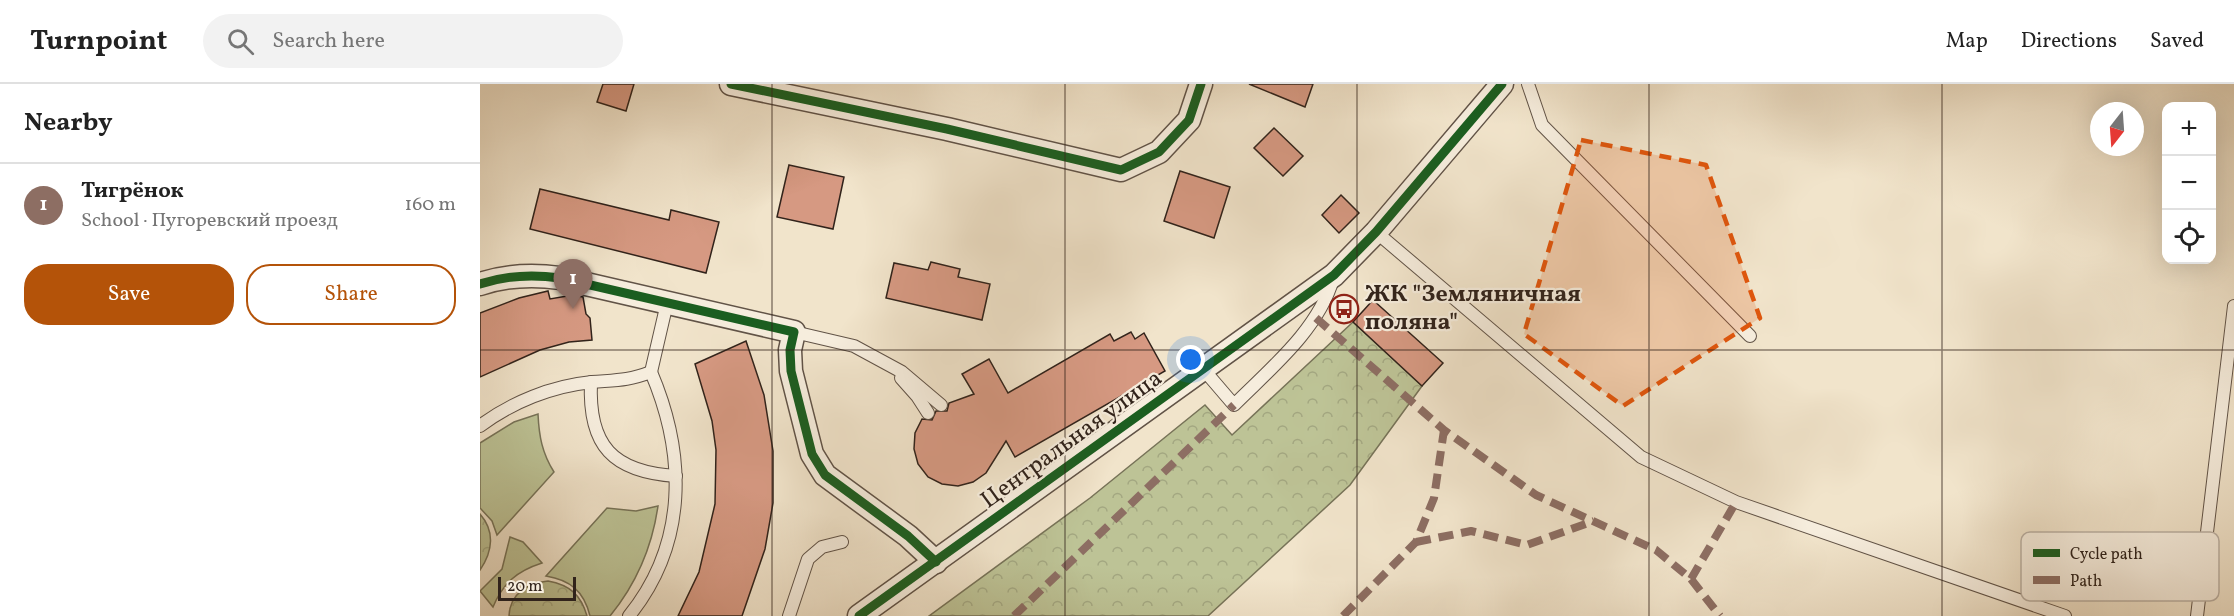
<!DOCTYPE html>
<meta charset="utf-8">
<style>
:root{--surface:#fff;--page:#f2f2f2;--text:#222;--muted:#767676;--line:#e0e0e0;--accent:#b45309}
body{margin:0;font-family:Vollkorn,serif;background:var(--page);color:var(--text)}
.controls{position:absolute;right:18px;top:18px;display:grid;overflow:hidden;border-radius:12px;box-shadow:0 6px 24px #0002}
.controls button{width:54px;height:54px;display:grid;place-items:center;padding:0;border:0;border-bottom:2px solid var(--line);background:var(--surface);color:var(--text);font:30px sans-serif}
.compass{position:absolute;left:1610px;top:18px;width:54px;height:54px;border-radius:50%;background:var(--surface);box-shadow:0 6px 24px #0002;rotate:197deg}
.scale{position:absolute;left:18px;bottom:15px;width:78px;box-sizing:border-box;padding-left:6px;border:3px solid #31231b;border-top:0;font-size:16px;line-height:21px;white-space:nowrap;color:#31231b;-webkit-text-stroke:4px #f6eddd;paint-order:stroke}
.you{position:absolute;left:711px;top:276px;width:21px;height:21px;margin:-15px;border:4px solid #fff;border-radius:50%;background:#1a73e8;box-shadow:0 0 0 9px #1a73e833}
.badge{display:grid;place-items:center;width:39px;height:39px;border-radius:50%;background:var(--accent);color:#fff;font-size:20px;font-weight:700}
.pin{position:absolute;translate:-50% -50px;filter:drop-shadow(0 2px 3px #0008)}
.pin::after{content:'';position:absolute;top:32px;width:21px;height:18px;background:inherit;clip-path:polygon(0 0,100% 0,50% 100%)}
.list{margin:0;padding:0;list-style:none}
h2{display:flex;justify-content:space-between;align-items:center;height:78px;margin:0;padding:0 24px;font-size:26px}
h2 small{font-size:20px;font-weight:400;color:var(--muted)}
.list li{display:grid;grid-template-columns:39px 1fr auto;gap:18px;align-items:center;box-sizing:border-box;height:84px;padding:0 24px;border-top:2px solid var(--line)}
.list b{display:block;font-size:22px;white-space:nowrap}
.list p{margin:0;font-size:20px;white-space:nowrap;color:var(--muted)}
.list em{font-size:20px;font-style:normal;color:var(--muted)}
.actions{display:flex;gap:12px;padding:18px 24px}
.actions a{flex:1;padding:14px 0;border:2px solid var(--accent);border-radius:24px;text-align:center;font-size:21px;color:var(--accent)}
.actions .main{background:var(--accent);color:#fff}
.icon{flex:none;width:33px;height:33px;fill:none;stroke:currentColor;stroke-width:2;stroke-linecap:round;stroke-linejoin:round}
.map{position:relative;flex:none;width:1754px;height:532px;overflow:hidden}
header{display:flex;align-items:center;gap:36px;box-sizing:border-box;height:84px;padding:0 30px;background:var(--surface);border-bottom:2px solid var(--line)}
header strong{font-size:28px}
nav{display:flex;gap:33px;margin-inline-start:auto;font-size:21px}
.search{width:420px;height:54px;background:var(--page);display:flex;align-items:center;gap:15px;box-sizing:border-box;padding:0 21px;border-radius:33px;color:var(--muted);font-size:22px}
main{display:flex}
aside{flex:1;background:var(--surface)}
.map>svg:first-child{display:block}
.forest{fill:url(#forest-crowns);stroke:#777358;stroke-width:1.5}
.pitch{fill:#bdc396;stroke:#777358;stroke-width:1.5}
.building{fill:#d69982;stroke:#31231b;stroke-width:1.5}
.lines{fill:none;stroke-linecap:round;stroke-linejoin:round}
.service-casing{stroke:#615347;stroke-width:14}
.minor-casing{stroke:#615347;stroke-width:25}
.service{stroke:#f6eddd;stroke-width:12}
.minor{stroke:#f6eddd;stroke-width:22}
.quiet{stroke:#8d6e63;stroke-width:8;stroke-dasharray:15 8;stroke-linecap:butt}
.cycleway-casing{stroke:#f6eddd;stroke-width:13}
.cycleway{stroke:#1b5e20;stroke-width:9}
.marked{fill:#df560d;fill-opacity:0.2;stroke:#df560d;stroke-width:4.5;stroke-dasharray:12 8;stroke-linejoin:round}
.grid{fill:none;stroke:#31231b;stroke-width:1.5;stroke-opacity:0.55}
.labels{text-anchor:middle;dominant-baseline:central;stroke-width:4.5;stroke-linejoin:round;paint-order:stroke}
.poi-label{font-size:24px;font-weight:bold;fill:#31231b;stroke:#f6eddd;text-anchor:start}
.street-label{font-size:24px;fill:#31231b;stroke:#f6eddd}
.key{fill:#f6eddd;stroke:#bbb0a3;stroke-width:1.5}
.key-label{font-size:16px;fill:#31231b}
</style>
<header>
<strong>Turnpoint</strong>
<div class="search"><svg class="icon" aria-label="search" viewBox="0 0 24 24"><circle cx="10" cy="10" r="6"/><path d="M15 15l6 6"/></svg>Search here</div>
<nav><a>Map</a><a>Directions</a><a>Saved</a></nav>
</header>
<main>
<aside>
<h2>Nearby<small></small></h2>
<ul class="list">
<li><span class="badge" style="background:#8d6e63">1</span><div><b>Тигрёнок</b><p>School · Пугоревский проезд</p></div><em>160 m</em></li>
</ul>
<div class="actions"><a class="main">Save</a><a>Share</a></div>
</aside>
<div class="map">
<svg width="1754" height="532" viewBox="0 0 1754 532">
<defs>
<pattern id="forest-crowns" width="20" height="18" patternUnits="userSpaceOnUse" patternTransform="scale(1.5)"><rect width="20" height="18" fill="#bdc396"/><path d="M2 6a3 3 0 1 1 6 0M12 15a3 3 0 1 1 6 0" fill="none" stroke="#a3a781"/></pattern>
</defs>
<rect width="100%" height="100%" fill="#f1e4cb"/>
<filter id="stains"><feTurbulence type="fractalNoise" baseFrequency=".00333" numOctaves="4"/><feColorMatrix values="0 0 0 0 .2 0 0 0 0 .09 0 0 0 0 .02 0 0 0 .5 -.17"/></filter>
<radialGradient id="worn" r=".72"><stop offset=".6" stop-color="#630" stop-opacity="0"/><stop offset="1" stop-color="#630" stop-opacity=".3"/></radialGradient>
<g class="forest">
<path d="M 873,238 L 942,302 L 870,401 L 728,532 L 449,532 L 610,414 L 725,321 L 752,351 Z"/>
<path d="M 0,430 C 15,447 13,467 0,486 Z"/>
<path d="M 68,497 C 90,501 101,511 107,532 L 29,532 C 30,509 48,499 68,497 Z"/>
</g>
<g class="pitch">
<path d="M 58,330 C 59,352 62,369 74,388 L 17,451 L 12,437 L 0,424 L 0,359 L 34,338 Z"/>
<path d="M 178,422 C 172,464 157,499 130,532 L 110,532 C 104,507 90,496 66,492 L 127,424 L 156,427 Z"/>
<path d="M 30,453 L 43,458 L 62,479 C 37,487 23,499 13,523 L 0,507 L 22,485 Z"/>
</g>
<g class="building">
<path d="M 123,0 L 154,0 L 146,27 L 117,18 Z"/>
<path d="M 769,0 L 833,0 L 825,23 Z"/>
<path d="M 794,44 L 823,72 L 803,92 L 774,64 Z"/>
<path d="M 309,81 L 364,93 L 353,145 L 297,133 Z"/>
<path d="M 700,87 L 750,103 L 734,154 L 684,137 Z"/>
<path d="M 60,105 L 189,136 L 191,126 L 239,138 L 226,189 L 50,145 Z"/>
<path d="M 861,111 L 879,129 L 859,149 L 842,131 Z"/>
<path d="M 451,178 L 480,185 L 478,193 L 510,200 L 502,236 L 406,214 L 414,179 L 448,186 Z"/>
<path d="M 68,207 L 70,215 L 93,211 L 103,213 L 106,230 L 110,234 L 112,256 L 89,258 L 60,266 L 0,293 L 0,229 L 39,214 Z"/>
<path d="M 893,216 L 963,279 L 942,302 L 873,238 Z"/>
<path d="M 651,248 L 655,255 L 664,249 L 685,287 L 535,373 L 526,357 L 506,389 L 493,398 L 478,402 L 462,400 L 448,393 L 438,380 L 434,365 L 435,349 L 442,335 L 452,336 L 456,327 L 467,327 L 469,319 L 494,310 L 482,290 L 509,275 L 528,309 L 630,250 L 634,257 Z"/>
<path d="M 266,257 L 284,311 L 293,367 L 293,419 L 285,465 L 262,532 L 198,532 L 219,488 L 235,420 L 236,366 L 232,337 L 215,280 Z"/>
</g>
<g class="lines">
<g class="service-casing">
<g id="service">
<path d="M 1048,0 L 1062,41 L 1270,252"/>
<path d="M 896,148 L 1161,373 L 1256,418 L 1585,532"/>
<path d="M 314,248 L 374,262 L 422,288 L 461,321"/>
<path d="M 724,286 L 754,321 C 791,284 838,246 853,195"/>
<path d="M 171,288 L 187,219"/>
<path d="M 421,294 L 437,312 L 448,329"/>
<path d="M 111,298 C 108,362 133,388 196,392"/>
<path d="M 0,342 C 32,318 72,302 112,298 C 137,296 147,297 171,288 C 206,370 208,459 149,532"/>
<path d="M 309,532 L 328,475 L 342,463 L 362,458"/>
<path d="M 1717,532 L 1754,222"/>
</g>
</g>
<g class="minor-casing">
<g id="minor">
<path d="M 251,0 L 467,45 L 641,86 L 679,68 L 709,36 L 721,0"/>
<path d="M 0,200 C 27,191 52,190 80,194 L 314,248 L 310,266 L 311,287 L 332,370 L 345,391 L 428,452 L 456,478"/>
<path d="M 379,532 L 854,191 L 896,148 L 1022,0"/>
</g>
</g>
<use href="#service" class="service"/>
<use href="#minor" class="minor"/>
<g class="quiet">
<path d="M 836,234 L 964,346 L 1056,411 L 1176,466 L 1211,495 L 1240,532"/>
<path d="M 936,458 L 991,447 L 1047,461 L 1114,437"/>
<path d="M 1211,495 L 1256,418"/>
<path d="M 534,532 L 754,321"/>
<path d="M 863,532 L 936,458 L 954,414 L 964,346"/>
</g>
<g class="cycleway-casing">
<g id="cycleway">
<path d="M 251,0 L 467,45 L 641,86 L 679,68 L 709,36 L 721,0"/>
<path d="M 0,200 C 27,191 52,190 80,194 L 314,248 L 310,266 L 311,287 L 332,370 L 345,391 L 428,452 L 456,478"/>
<path d="M 379,532 L 854,191 L 896,148 L 1022,0"/>
</g>
</g>
<use href="#cycleway" class="cycleway"/>
</g>
<path class="marked" d="M 1101,56 L 1226,81 L 1280,234 L 1143,322 L 1044,250 Z"/>
<path class="grid" d="M 292,0 L 292,532M 585,0 L 585,532M 877,0 L 877,532M 1169,0 L 1169,532M 1462,0 L 1462,532M 0,266 L 1754,266"/>
<defs>
<g id="bus-ring" transform="scale(1.5)"><circle r="9.5" fill="#f6eddd" stroke="#8f2418" stroke-width="1.5"/><path d="M-5-6H5V4H4V6H2V4H-2V6H-4V4H-5ZM-3.5-4V0h7V-4ZM-3.5 1.2v1.5H-2V1.2ZM2 1.2v1.5H3.5V1.2Z" fill="#8f2418"/></g>
</defs>
<g fill-rule="evenodd">
<use href="#bus-ring" x="864" y="225"/>
</g>
<g class="labels">
<g class="poi-label">
<text x="885" y="211">ЖК "Земляничная<tspan x="885" dy="28">поляна"</tspan></text>
</g>
<g class="street-label">
<text transform="translate(592 356) rotate(-36)">Центральная улица</text>
</g>
</g>
<rect x="1541" y="448" width="198" height="69" rx="9" class="key"/>
<rect x="1553" y="465" width="27" height="8" fill="#1b5e20"/>
<rect x="1553" y="492" width="27" height="8" fill="#8d6e63"/>
<g class="key-label">
<text x="1590" y="475">Cycle path</text>
<text x="1590" y="502">Path</text>
</g>
<rect width="100%" height="100%" filter="url(#stains)"/>
<rect width="100%" height="100%" fill="url(#worn)"/>
</svg>
<div class="controls">
<button>+</button>
<button>−</button>
<button><svg class="icon" aria-label="locate" viewBox="0 0 24 24"><circle cx="12" cy="12" r="6"/><path d="M12 2v4M12 18v4M2 12h4M18 12h4"/></svg></button>
</div>
<svg class="compass" viewBox="-18 -18 36 36"><path d="M0-13l5 13h-10z" fill="#e53935"/><path d="M0 13l5-13h-10z" fill="#767676"/></svg>
<div class="scale">20 m</div>
<div class="you"></div>
<div class="pin badge" style="left:93px;top:225px;background:#8d6e63">1</div>
</div>
</main>
